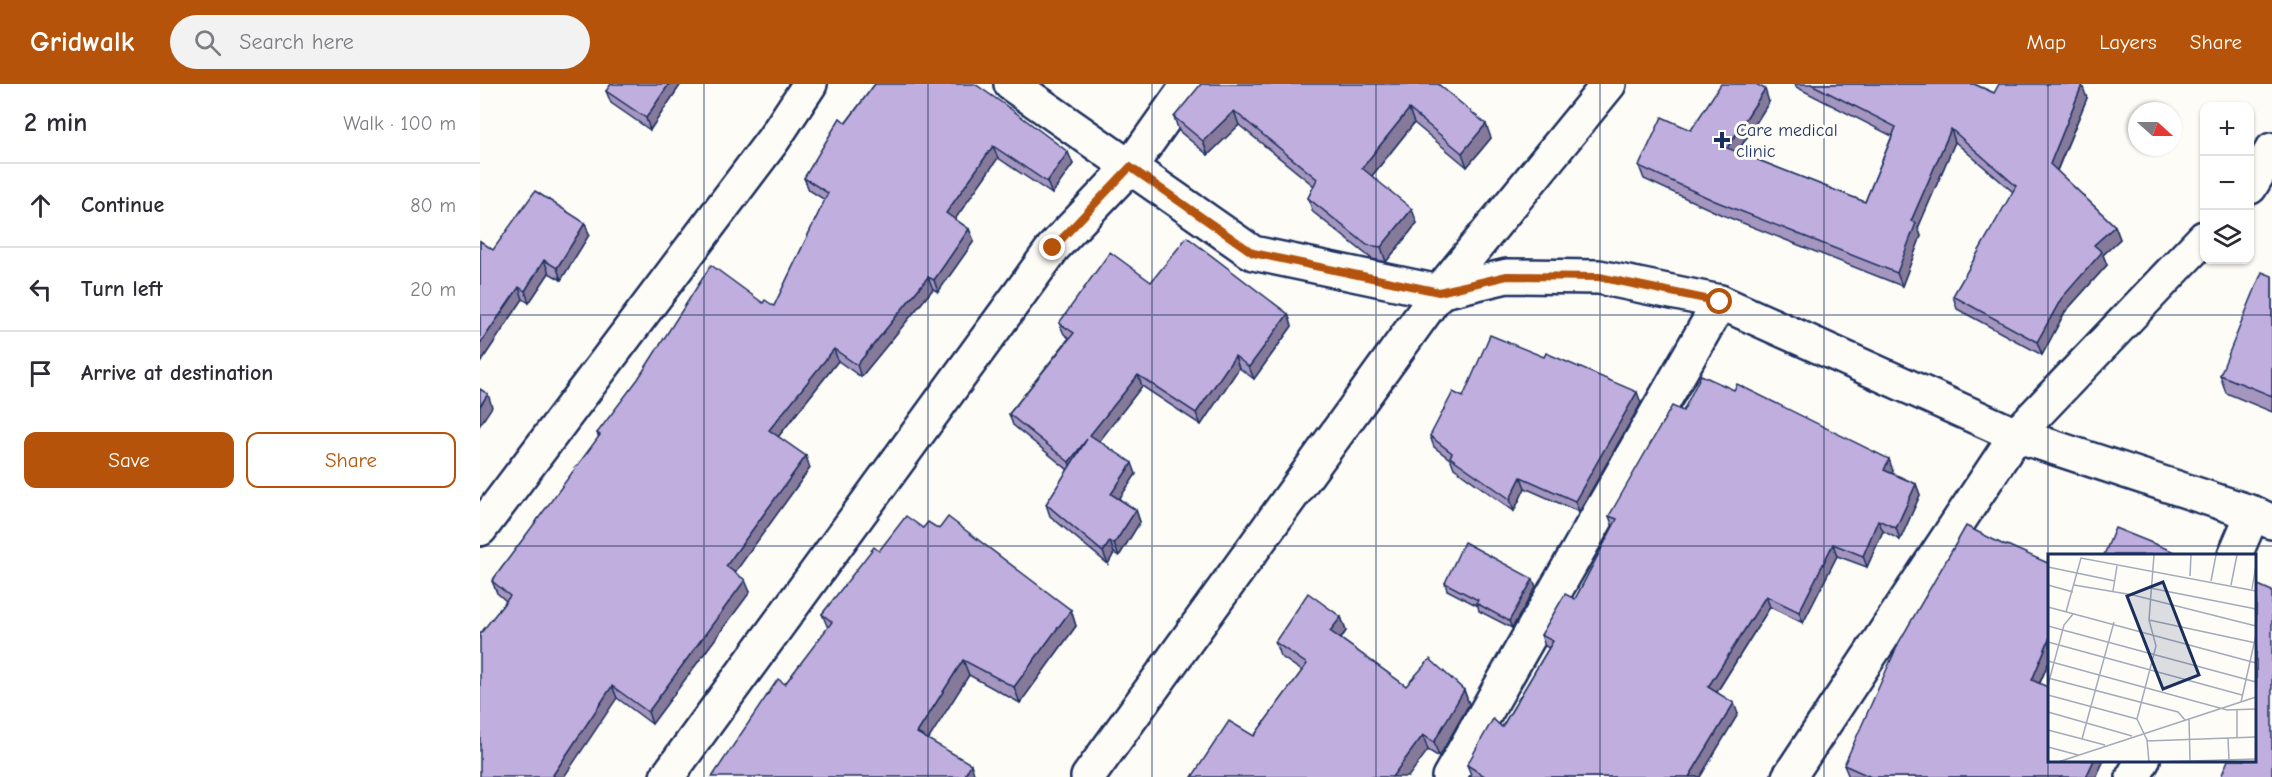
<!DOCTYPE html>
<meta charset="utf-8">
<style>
:root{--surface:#fff;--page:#f2f2f3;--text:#2b2b33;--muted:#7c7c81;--line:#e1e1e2;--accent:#b45309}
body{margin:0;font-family:"Comic Neue",sans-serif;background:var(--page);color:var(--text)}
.controls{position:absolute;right:18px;top:18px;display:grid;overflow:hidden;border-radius:12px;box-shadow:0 2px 4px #0004}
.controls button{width:54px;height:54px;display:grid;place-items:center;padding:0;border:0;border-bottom:2px solid var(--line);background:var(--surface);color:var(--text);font:30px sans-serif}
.compass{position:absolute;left:1648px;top:18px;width:54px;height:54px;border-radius:50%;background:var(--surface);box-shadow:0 2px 4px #0004;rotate:111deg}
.stop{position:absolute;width:18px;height:18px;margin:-14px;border:4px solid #b45309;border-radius:50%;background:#fff}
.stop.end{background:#b45309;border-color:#fff;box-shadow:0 2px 6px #0008}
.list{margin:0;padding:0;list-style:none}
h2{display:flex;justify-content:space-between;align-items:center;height:78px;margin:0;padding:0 24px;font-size:26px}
h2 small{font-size:20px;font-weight:400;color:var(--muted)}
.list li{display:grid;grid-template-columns:39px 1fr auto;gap:18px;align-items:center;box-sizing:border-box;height:84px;padding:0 24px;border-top:2px solid var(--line)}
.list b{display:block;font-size:22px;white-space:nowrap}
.list em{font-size:20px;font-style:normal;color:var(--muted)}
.actions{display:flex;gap:12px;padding:18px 24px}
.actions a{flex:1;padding:14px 0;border:2px solid var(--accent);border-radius:12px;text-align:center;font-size:21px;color:var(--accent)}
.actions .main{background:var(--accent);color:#fff}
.icon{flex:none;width:33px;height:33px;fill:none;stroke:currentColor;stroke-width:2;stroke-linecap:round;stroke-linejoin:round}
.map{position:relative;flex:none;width:1792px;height:693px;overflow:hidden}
header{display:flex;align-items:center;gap:36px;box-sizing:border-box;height:84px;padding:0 30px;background:var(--accent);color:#fff}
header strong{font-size:28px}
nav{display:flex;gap:33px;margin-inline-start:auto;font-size:21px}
.search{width:420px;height:54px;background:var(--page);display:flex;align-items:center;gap:15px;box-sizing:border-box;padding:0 21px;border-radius:33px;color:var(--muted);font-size:22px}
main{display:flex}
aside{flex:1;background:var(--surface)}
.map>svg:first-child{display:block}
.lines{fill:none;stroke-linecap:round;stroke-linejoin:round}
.minor-casing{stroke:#1b2f5e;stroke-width:38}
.minor{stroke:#fdfcf7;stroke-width:33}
.wall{fill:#a596bf;stroke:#1b2f5e;stroke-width:1.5}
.shaded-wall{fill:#867a9b;stroke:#1b2f5e;stroke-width:1.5}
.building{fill:#c0aede;stroke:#1b2f5e;stroke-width:1.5}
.route{stroke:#b45309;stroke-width:8}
.grid{fill:none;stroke:#1b2f5e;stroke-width:1.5;stroke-opacity:0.55}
.poi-dot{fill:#1b2f5e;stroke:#fdfcf7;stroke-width:2}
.labels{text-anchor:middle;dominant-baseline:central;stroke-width:6;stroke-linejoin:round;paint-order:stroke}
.poi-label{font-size:18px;fill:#1b2f5e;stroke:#fdfcf7;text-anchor:start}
.inset-road{fill:none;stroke:#a3aaba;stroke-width:1.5}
.view{fill:#1b2f5e;fill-opacity:0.15;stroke:#1b2f5e;stroke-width:3}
.inset-edge{fill:none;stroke:#1b2f5e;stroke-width:3}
</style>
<header>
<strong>Gridwalk</strong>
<div class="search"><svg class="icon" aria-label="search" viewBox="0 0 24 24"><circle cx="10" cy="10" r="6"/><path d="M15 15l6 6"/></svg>Search here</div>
<nav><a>Map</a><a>Layers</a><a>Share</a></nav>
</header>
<main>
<aside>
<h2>2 min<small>Walk · 100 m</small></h2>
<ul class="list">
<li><svg class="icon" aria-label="ahead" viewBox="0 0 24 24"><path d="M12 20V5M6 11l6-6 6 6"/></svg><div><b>Continue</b></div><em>80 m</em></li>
<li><svg class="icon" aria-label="left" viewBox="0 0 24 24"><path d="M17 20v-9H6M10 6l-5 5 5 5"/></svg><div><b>Turn left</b></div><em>20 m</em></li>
<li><svg class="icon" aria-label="arrive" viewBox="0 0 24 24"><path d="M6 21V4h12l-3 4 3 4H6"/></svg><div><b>Arrive at destination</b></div></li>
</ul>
<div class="actions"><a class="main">Save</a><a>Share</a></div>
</aside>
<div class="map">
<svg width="1792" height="693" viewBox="0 0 1792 693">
<rect width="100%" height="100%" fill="#fdfcf7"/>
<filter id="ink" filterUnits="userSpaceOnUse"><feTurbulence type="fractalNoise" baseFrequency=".0167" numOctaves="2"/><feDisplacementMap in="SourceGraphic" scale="12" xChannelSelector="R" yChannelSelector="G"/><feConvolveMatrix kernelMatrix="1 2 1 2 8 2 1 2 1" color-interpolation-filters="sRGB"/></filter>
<g filter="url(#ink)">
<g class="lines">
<g class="minor-casing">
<g id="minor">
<path d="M 531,0 L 773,169 L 959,208 L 1027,192 L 1119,193 L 1240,218 L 1536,351 L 1773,429 L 1792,438"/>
<path d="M 1770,103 L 1792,66"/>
<path d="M 0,445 L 293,56 L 330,0"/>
<path d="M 1755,471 L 1773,429"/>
<path d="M 187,693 L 573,164 L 650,83 L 709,0"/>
<path d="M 608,693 L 959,208 L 1129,0"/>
<path d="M 969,693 L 1240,218"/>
<path d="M 1309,693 L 1536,351 L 1724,154"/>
<path d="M 1653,693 L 1663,676"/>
</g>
</g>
<use href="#minor" class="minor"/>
</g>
<g class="wall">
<path d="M 201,0 L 170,46 L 131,19 L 126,7 Z"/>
<path d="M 395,0 L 593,80 L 572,110 L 518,74 L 475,135 L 489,145 L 494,157 L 458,208 L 453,205 L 381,293 L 358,277 L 298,353 L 330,384 L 255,488 L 270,508 L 172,640 L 137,614 L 17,509 L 12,497 L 119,354 L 117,349 L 283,219 L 294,222 L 345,116 L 329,106 L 324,94 Z"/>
<path d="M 958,0 L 1011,54 L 987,83 L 934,39 L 892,92 L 937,139 L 906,178 L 892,175 L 833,128 L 828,114 L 834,102 L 759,41 L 728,71 L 699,47 L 694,33 Z"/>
<path d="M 1315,0 L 1494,0 L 1514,9 L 1607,14 L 1577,87 L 1635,142 L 1640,155 L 1623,171 L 1627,181 L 1585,228 L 1562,271 L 1477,225 L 1473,212 L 1533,108 L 1475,58 L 1438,144 L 1441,152 L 1422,202 L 1240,130 L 1164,95 L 1159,82 L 1211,46 L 1289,18 L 1258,68 L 1385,118 L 1412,52 L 1316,3 Z"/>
<path d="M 105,139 L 109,151 L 81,196 L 69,189 L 49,219 L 43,215 L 0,279 L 0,157 L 13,166 Z"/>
<path d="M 1792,192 L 1792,328 L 1746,309 L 1740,291 Z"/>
<path d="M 671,198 L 808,230 L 812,242 L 774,295 L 759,284 L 721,341 L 662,302 L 619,357 L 656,390 L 639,415 L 656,426 L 660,438 L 639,472 L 634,469 L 628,480 L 570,432 L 566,420 L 588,386 L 533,341 L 529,330 L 589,254 L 584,250 L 579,239 Z"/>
<path d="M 983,313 L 1161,319 L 1099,428 L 1045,404 L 1034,427 L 974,384 L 971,376 L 954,363 L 950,352 Z"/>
<path d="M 1203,327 L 1413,387 L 1412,389 L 1436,400 L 1440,411 L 1420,456 L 1403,447 L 1387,483 L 1357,472 L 1323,539 L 1290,523 L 1237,608 L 1258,630 L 1220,693 L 992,693 L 987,681 L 1022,643 L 1069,564 L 1065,562 L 1061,551 L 1095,515 L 1133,443 L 1129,432 Z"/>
<path d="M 443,444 L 459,445 L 591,526 L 596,542 L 540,619 L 489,591 L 448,655 L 305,600 L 348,544 L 342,530 L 399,467 Z"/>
<path d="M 1526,462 L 1570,480 L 1570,575 L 1560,599 L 1570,676 L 1624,676 L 1616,693 L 1369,693 L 1364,681 Z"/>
<path d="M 965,499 L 1056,503 L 1032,544 L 999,527 L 998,522 L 967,506 Z"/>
<path d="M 861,533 L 866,547 L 861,555 L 926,602 L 984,606 L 989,620 L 959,673 L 948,666 L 774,652 L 822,587 L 800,572 L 795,558 Z"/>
</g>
<g class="shaded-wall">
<path d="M 189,0 L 201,0 L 170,46 L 166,34 Z"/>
<path d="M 1602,1 L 1607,14 L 1574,93 L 1570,80 Z"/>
<path d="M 1285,5 L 1289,18 L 1252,77 L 1247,64 Z"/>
<path d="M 929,25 L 934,39 L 887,98 L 882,84 Z"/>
<path d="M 754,27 L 759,41 L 728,71 L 723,57 Z"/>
<path d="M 1006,40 L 1011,54 L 987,83 L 982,69 Z"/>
<path d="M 1471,45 L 1475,58 L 1438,144 L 1441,152 L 1422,202 L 1417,189 L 1431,137 Z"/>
<path d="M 513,62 L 518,74 L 471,141 L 466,129 Z"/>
<path d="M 588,68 L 593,80 L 572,110 L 567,98 Z"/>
<path d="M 932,125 L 937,139 L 906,178 L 901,163 Z"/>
<path d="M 105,139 L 109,151 L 81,196 L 77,184 Z"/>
<path d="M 1635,142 L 1640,155 L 1623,171 L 1627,181 L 1585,228 L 1562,271 L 1557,258 L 1581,215 L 1614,161 Z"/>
<path d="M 489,145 L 494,157 L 458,208 L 454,196 Z"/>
<path d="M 64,176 L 69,189 L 49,219 L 45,207 Z"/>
<path d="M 448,193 L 453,205 L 381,293 L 377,281 Z"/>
<path d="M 39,203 L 43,215 L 0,279 L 0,260 Z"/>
<path d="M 808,230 L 812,242 L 774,295 L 769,283 Z"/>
<path d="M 354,265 L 358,277 L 294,358 L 289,346 Z"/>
<path d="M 755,272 L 759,284 L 721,341 L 716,329 Z"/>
<path d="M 658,291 L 662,302 L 615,363 L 610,351 Z"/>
<path d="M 1157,308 L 1161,319 L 1099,428 L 1095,417 Z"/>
<path d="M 8,310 L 12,323 L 0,341 L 0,322 Z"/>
<path d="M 607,355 L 593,390 L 589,378 Z"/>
<path d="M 326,372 L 330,384 L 251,494 L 246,482 Z"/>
<path d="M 1409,375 L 1413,387 L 1408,397 L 1404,386 Z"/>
<path d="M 652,379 L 656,390 L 635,421 L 631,410 Z"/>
<path d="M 1041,393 L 1045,404 L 1034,427 L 1030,415 Z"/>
<path d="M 1436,400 L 1440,411 L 1420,456 L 1416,444 Z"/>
<path d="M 656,426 L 660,438 L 639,472 L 634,460 Z"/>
<path d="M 1398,436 L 1403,447 L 1387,483 L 1383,472 Z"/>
<path d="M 630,457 L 634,469 L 628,480 L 623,468 Z"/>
<path d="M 1353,460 L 1357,472 L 1323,539 L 1319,528 Z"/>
<path d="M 1053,495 L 1056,503 L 1032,544 L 1029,537 Z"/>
<path d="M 265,496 L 270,508 L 172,640 L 168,628 Z"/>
<path d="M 1286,512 L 1290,523 L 1233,614 L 1228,603 Z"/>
<path d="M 591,526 L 596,542 L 540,619 L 534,603 Z"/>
<path d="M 861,533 L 866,547 L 855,561 L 850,547 Z"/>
<path d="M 1570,553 L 1570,575 L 1556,607 L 1552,596 Z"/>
<path d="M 483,576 L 489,591 L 443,664 L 437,649 Z"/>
<path d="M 132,602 L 137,614 L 84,693 L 74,693 L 73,691 Z"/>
<path d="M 984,606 L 989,620 L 959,673 L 954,658 Z"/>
<path d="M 1254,619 L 1258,630 L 1220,693 L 1209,693 Z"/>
<path d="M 943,651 L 948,666 L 928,693 L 912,693 Z"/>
<path d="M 1614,676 L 1624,676 L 1616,693 L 1606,693 Z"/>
<path d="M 491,680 L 495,693 L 484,693 Z"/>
</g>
<g class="building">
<path d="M 131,0 L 189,0 L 166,34 L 126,7 Z"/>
<path d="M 395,0 L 495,0 L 535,28 L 588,68 L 567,98 L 513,62 L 466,129 L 489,145 L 454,196 L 448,193 L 377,281 L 354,265 L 289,346 L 326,372 L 246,482 L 265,496 L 168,628 L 132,602 L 73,691 L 75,693 L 0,693 L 0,550 L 30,512 L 12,497 L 120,351 L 117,349 L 158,295 L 231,181 L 283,219 L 285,216 L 294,222 L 348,109 L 324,94 L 360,34 L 366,39 Z"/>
<path d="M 721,0 L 958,0 L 1006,40 L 982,69 L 929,25 L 882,84 L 932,125 L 901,163 L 887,161 L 828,114 L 837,95 L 754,27 L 723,57 L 694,33 Z"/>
<path d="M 1241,0 L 1276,0 L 1285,5 L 1247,64 L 1385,118 L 1416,43 L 1331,0 L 1494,0 L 1514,9 L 1519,0 L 1600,0 L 1602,1 L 1570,80 L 1635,142 L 1614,161 L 1622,168 L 1581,215 L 1557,258 L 1473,212 L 1536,102 L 1471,45 L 1431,137 L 1436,139 L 1417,189 L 1235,117 L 1159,82 L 1182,33 L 1211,46 Z"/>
<path d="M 55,107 L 105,139 L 77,184 L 64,176 L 45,207 L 39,203 L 0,260 L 0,157 L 13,166 Z"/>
<path d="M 707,153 L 808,230 L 769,283 L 755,272 L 716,329 L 658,291 L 610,351 L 652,379 L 631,410 L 656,426 L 634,460 L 630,457 L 623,468 L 566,420 L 607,355 L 589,378 L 529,330 L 594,249 L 579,239 L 630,168 L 671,198 Z"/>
<path d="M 1782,188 L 1792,192 L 1792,312 L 1740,291 Z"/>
<path d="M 1010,251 L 1064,273 L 1066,269 L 1157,308 L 1095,417 L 1041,393 L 1030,415 L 970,373 L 972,369 L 950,352 L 973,308 L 983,313 Z"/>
<path d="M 1221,291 L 1254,306 L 1257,300 L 1409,375 L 1404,386 L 1436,400 L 1416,444 L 1398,436 L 1383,472 L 1353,460 L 1319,528 L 1286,512 L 1228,603 L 1254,619 L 1209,693 L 1006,693 L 987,681 L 1013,635 L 1022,643 L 1073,557 L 1061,551 L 1085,510 L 1095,515 L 1137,435 L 1129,432 L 1192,322 L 1203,327 Z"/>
<path d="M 0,305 L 8,310 L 0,322 Z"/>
<path d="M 426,432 L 443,444 L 448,438 L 459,445 L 468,433 L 591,526 L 534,603 L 483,576 L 437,649 L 491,680 L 484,693 L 232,693 L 298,595 L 305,600 L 352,538 L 342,530 L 394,463 L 399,467 Z"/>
<path d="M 1486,442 L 1526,462 L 1527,461 L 1570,480 L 1570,553 L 1552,596 L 1570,604 L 1570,676 L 1614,676 L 1606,693 L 1391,693 L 1364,681 L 1419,558 Z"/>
<path d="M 1635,444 L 1702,471 L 1624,471 Z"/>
<path d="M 984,458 L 1053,495 L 1029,537 L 996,519 L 998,516 L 965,499 Z"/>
<path d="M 1776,500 L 1792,507 L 1792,693 L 1741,693 L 1748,676 L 1776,676 Z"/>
<path d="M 828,509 L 861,533 L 850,547 L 926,602 L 950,575 L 984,606 L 954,658 L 943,651 L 912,693 L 712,693 L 749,637 L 774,652 L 827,580 L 795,558 Z"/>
</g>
</g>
<g class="lines" filter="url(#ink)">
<path class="route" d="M 573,164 L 650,83 L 773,169 L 959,208 L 1027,192 L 1119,193 L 1240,218"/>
</g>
<path class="grid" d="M 224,0 L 224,693M 448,0 L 448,693M 672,0 L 672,693M 896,0 L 896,693M 1120,0 L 1120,693M 1344,0 L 1344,693M 1568,0 L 1568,693M 0,231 L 1792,231M 0,462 L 1792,462"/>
<path class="poi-dot" d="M1239 47h6v6h6v6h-6v6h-6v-6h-6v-6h6z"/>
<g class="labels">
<g class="poi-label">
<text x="1256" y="46">Care medical<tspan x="1256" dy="21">clinic</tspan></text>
</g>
</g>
<g transform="translate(1568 470)">
<rect width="208" height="208" fill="#fdfcf7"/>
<path class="inset-road" d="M 0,13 L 67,27M 142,22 L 143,1M 163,27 L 168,1M 0,31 L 25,38M 26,31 L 85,41 L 208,72M 183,31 L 189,1M 102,34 L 208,55M 204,35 L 208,11M 65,37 L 69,12M 0,53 L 208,109M 18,58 L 33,4 L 208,37M 101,66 L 208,89M 0,72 L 208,128M 0,88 L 194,141M 0,107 L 179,156 L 208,155M 0,124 L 130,158 L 137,166M 0,131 L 16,71 L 25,60M 0,141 L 89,165M 193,148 L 208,81M 0,158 L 84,182M 141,165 L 142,206M 0,176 L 57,191M 180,184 L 181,206M 189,184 L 189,156M 34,185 L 66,68M 99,187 L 208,183M 0,193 L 30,201M 10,208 L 208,143M 101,208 L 99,186 L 89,165 L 108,92 L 101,66 L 106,1M 108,208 L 208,205"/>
<path class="view" d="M 115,28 L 151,121 L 115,135 L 79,42 Z"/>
<rect width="208" height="208" class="inset-edge"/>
</g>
</svg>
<div class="controls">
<button>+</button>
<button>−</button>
<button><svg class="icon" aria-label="layers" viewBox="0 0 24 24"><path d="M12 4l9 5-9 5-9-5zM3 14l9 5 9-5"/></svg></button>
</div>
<svg class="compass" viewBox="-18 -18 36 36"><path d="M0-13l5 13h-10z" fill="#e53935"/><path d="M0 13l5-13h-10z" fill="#7c7c81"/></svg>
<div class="stop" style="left:1240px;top:218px"></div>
<div class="stop end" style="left:573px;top:164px"></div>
</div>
</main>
